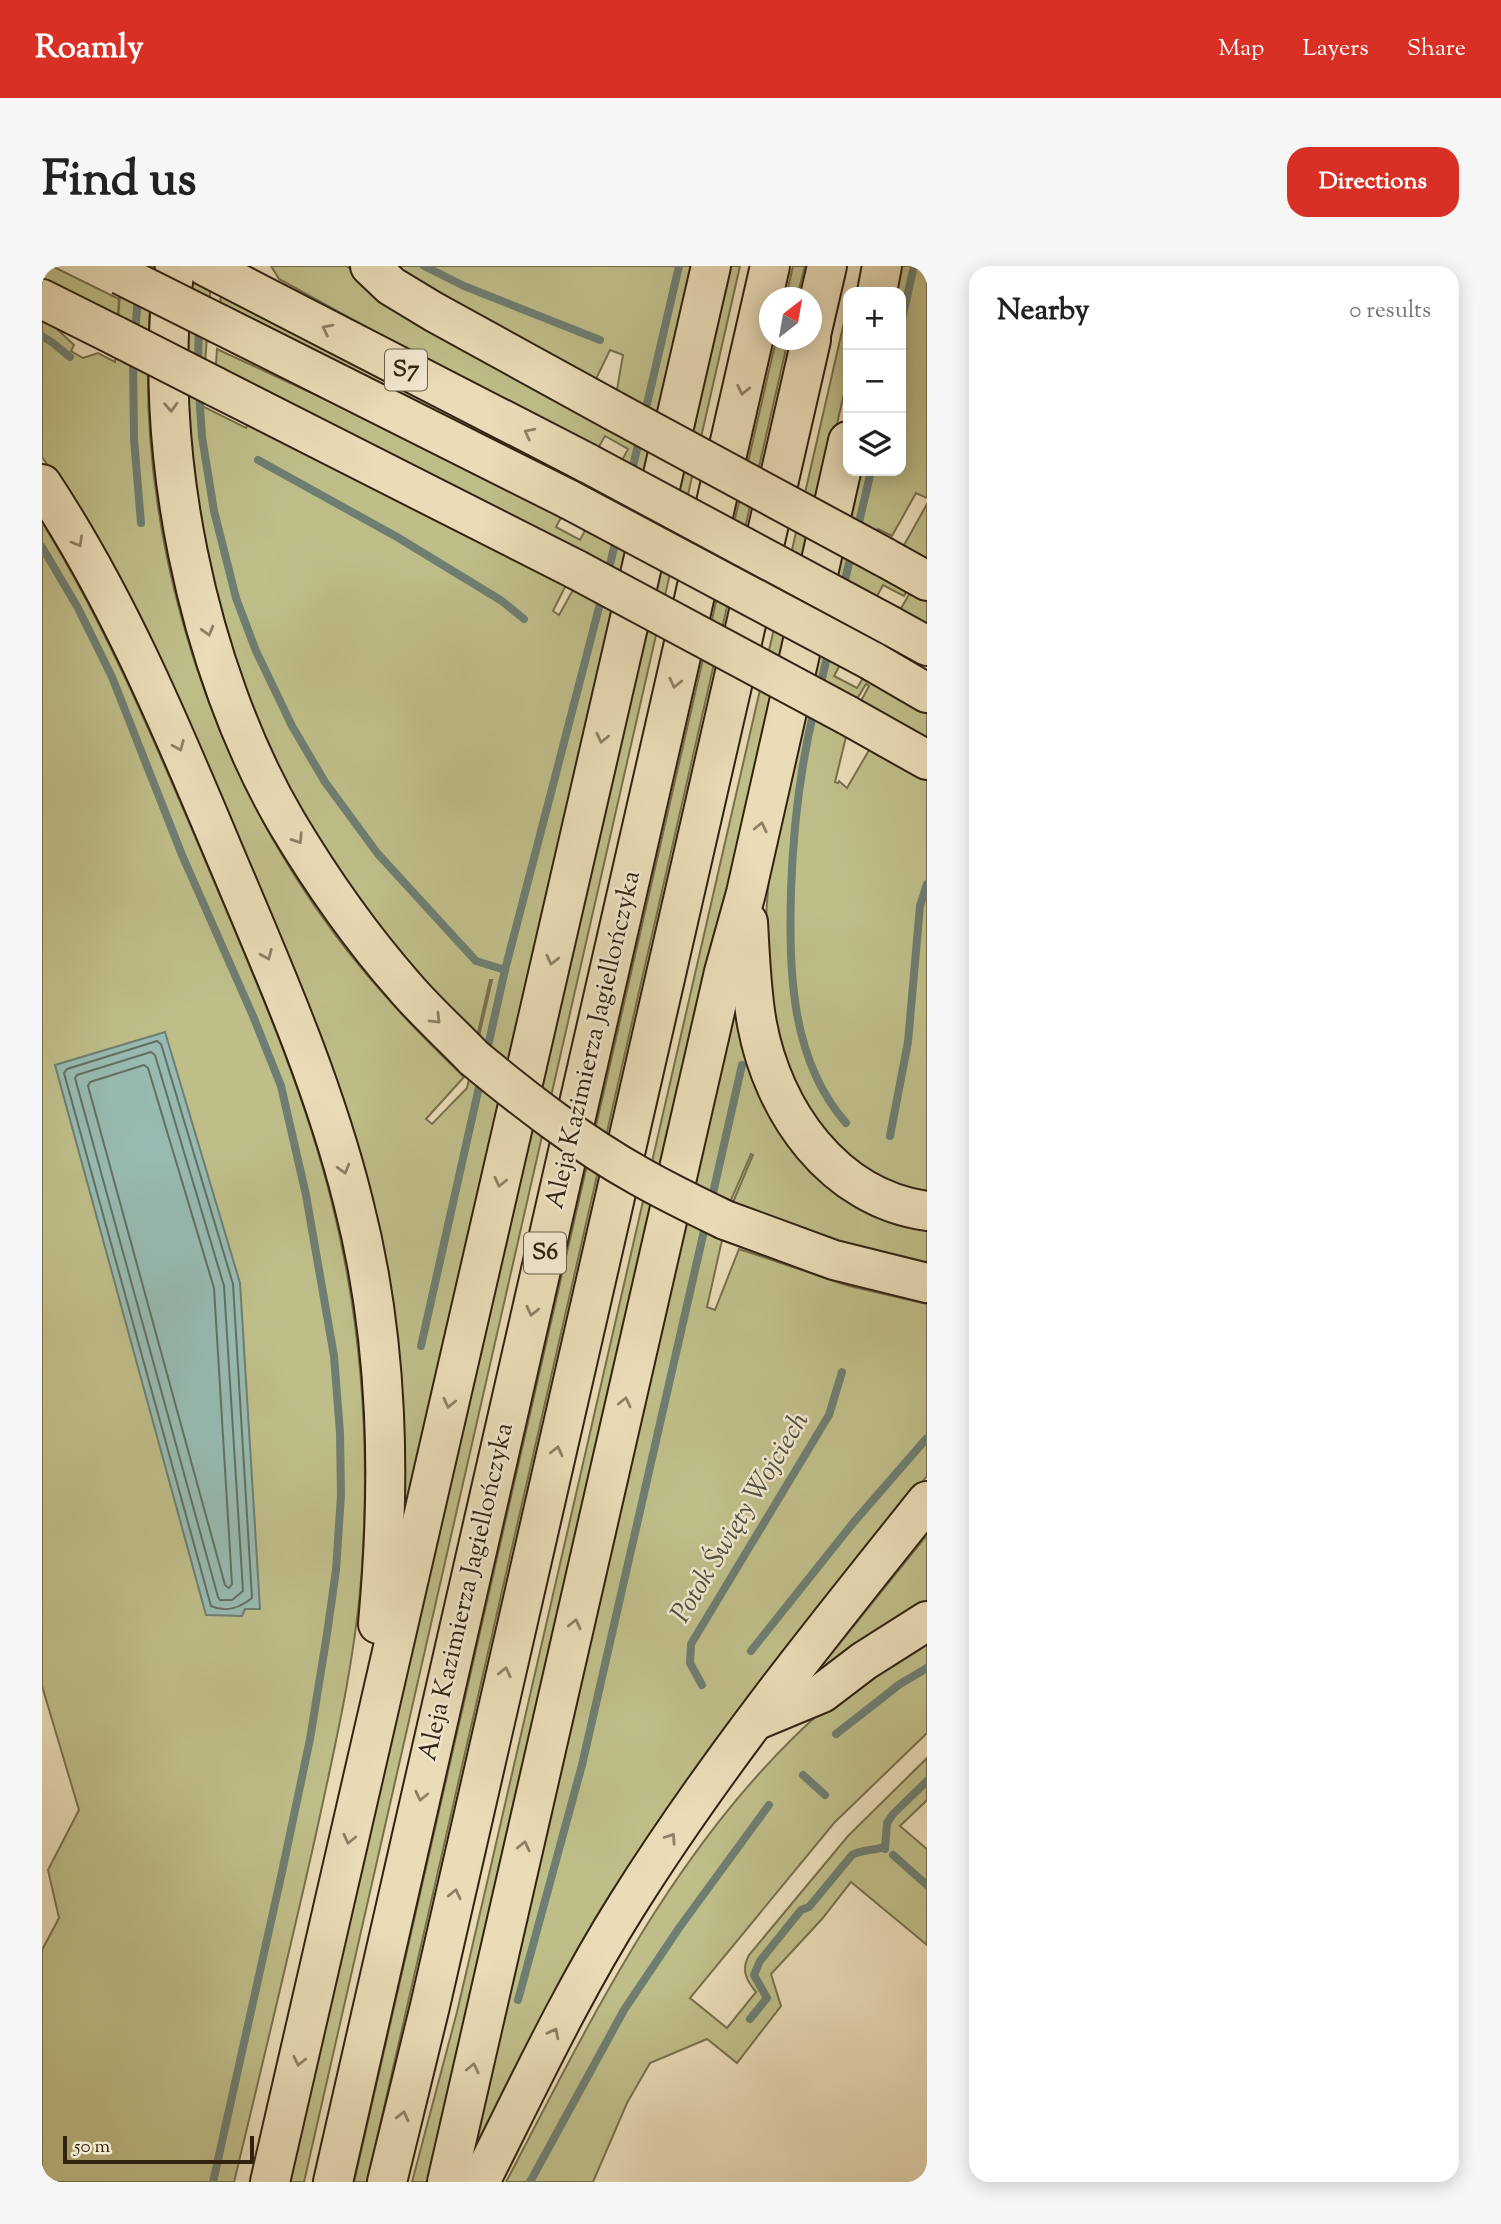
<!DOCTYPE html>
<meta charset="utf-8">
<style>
:root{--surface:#fff;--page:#f6f6f6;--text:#222;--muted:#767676;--line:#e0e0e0;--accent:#d93025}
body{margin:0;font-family:"Sorts Mill Goudy",serif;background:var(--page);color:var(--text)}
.controls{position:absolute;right:21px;top:21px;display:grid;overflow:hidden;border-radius:14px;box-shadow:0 4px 18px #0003}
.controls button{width:63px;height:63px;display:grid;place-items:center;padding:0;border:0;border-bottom:2px solid var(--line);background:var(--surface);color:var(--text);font:35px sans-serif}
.compass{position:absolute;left:717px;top:21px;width:63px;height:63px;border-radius:50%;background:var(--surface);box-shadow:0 4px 18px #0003;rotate:31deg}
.scale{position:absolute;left:21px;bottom:18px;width:191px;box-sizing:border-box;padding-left:7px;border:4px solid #322311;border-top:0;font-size:19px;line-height:24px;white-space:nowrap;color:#322311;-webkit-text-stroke:5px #f1e8d0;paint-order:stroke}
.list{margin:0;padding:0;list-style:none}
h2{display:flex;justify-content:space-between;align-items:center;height:91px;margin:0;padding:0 28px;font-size:30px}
h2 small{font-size:23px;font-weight:400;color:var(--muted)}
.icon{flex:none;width:38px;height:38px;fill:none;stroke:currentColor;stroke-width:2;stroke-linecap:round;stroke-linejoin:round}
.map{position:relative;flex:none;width:885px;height:1916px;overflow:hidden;border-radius:21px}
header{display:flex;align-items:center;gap:42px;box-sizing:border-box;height:98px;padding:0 35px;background:var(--accent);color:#fff}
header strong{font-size:33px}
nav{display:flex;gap:38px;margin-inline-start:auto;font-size:24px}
.intro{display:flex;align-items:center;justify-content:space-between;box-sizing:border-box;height:168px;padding:0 42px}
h1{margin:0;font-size:49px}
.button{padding:18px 32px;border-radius:21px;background:var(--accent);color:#fff;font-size:24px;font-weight:700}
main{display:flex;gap:42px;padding:0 42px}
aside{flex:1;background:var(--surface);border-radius:21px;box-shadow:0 4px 18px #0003}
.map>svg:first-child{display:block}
.green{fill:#bfbe89;stroke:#78704d;stroke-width:2}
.water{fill:#97bbb2;stroke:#6f7e72;stroke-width:2}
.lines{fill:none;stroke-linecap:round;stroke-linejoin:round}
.shore{stroke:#646f62;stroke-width:2}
.stream{stroke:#6f7e72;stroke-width:8}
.highway-casing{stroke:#322311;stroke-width:42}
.highway{stroke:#e9dcb7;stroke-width:38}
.highway-bridge-casing{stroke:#322311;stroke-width:42;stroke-linecap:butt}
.highway-bridge{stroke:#e9dcb7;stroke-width:38}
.oneway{stroke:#8e8064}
.labels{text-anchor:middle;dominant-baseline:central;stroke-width:5;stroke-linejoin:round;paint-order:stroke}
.shield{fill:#f1e8d0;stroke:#6b5e4a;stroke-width:2}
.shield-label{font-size:24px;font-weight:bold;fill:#322311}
.street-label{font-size:26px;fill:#322311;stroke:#f1e8d0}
.water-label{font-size:28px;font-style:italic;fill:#505141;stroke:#f1e8d0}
</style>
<header>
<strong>Roamly</strong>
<nav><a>Map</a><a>Layers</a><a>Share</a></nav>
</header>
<div class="intro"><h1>Find us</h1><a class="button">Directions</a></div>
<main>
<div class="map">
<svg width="885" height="1916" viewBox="0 0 885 1916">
<rect width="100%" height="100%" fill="#e9dcb7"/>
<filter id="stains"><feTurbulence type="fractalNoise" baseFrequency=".00286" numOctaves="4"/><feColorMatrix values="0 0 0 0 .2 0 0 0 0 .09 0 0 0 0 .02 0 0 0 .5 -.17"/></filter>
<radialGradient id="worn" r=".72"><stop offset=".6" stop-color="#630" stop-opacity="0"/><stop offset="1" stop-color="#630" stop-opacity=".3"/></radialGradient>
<g class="green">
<path d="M 0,0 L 10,0 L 77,33 L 75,61 L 0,23 Z"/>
<path d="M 80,0 L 112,0 C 84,236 153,480 294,670 C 332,721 376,767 422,811 L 384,853 L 390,858 L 425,822 L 450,714 L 448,714 L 434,775 L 347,682 L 240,518 L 179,367 L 143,174 L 148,0 L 170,0 L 160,140 L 204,162 L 208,154 L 526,315 L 511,345 L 517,349 L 531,324 L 538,290 L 173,112 L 175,83 L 409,192 L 521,248 L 514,261 L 538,274 L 586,183 L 563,170 L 555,184 L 438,124 L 237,13 L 229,0 L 305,0 L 318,13 L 570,153 L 581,89 L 568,84 L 551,119 L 344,0 L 651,0 L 363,1246 L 361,1245 L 350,1062 L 29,233 L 0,191 L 0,48 L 19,58 L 16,64 L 32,79 L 29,85 L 41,92 L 56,87 L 73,96 Z"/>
<path d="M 682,0 L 698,0 L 262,1916 L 243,1916 Z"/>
<path d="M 751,0 L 763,0 L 755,31 L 744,31 Z"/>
<path d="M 855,0 L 885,0 L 885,232 L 874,227 L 850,270 L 836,263 L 828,297 L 868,319 L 862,330 L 841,319 L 792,410 L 815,422 L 823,409 L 885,445 L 885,484 L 814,444 L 827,420 L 824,418 L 812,438 L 808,437 L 801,469 L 804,471 L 793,516 L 796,517 L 797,515 L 805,522 L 830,479 L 885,510 L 885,929 L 862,924 L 819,903 L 765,847 L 734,773 L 723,663 L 728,597 L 814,205 L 859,205 L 859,26 L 849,26 Z"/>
<path d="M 179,25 L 541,211 L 535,221 L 178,43 Z"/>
<path d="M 806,39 L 806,110 L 463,1613 L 397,1916 L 370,1916 L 415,1746 L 448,1604 Z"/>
<path d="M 734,74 L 746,74 L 325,1916 L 312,1916 Z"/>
<path d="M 885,238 L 885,296 L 861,281 Z"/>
<path d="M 0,256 C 66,363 114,479 163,594 C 210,706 261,819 290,937 C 320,1057 328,1179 320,1301 C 314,1391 293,1480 274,1568 C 248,1684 220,1800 192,1916 L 0,1916 L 0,1684 L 17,1652 L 6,1604 L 37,1544 L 0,1420 Z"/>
<path d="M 874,316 L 885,322 L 885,361 L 857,346 Z"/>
<path d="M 693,708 L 722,823 L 885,956 L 885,1001 L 848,994 L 689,941 L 711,889 L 709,888 L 689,934 L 665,1041 L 673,1044 L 697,983 L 807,1020 L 885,1038 L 885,1210 L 766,1359 L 420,1916 Z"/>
<path d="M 885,1269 L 885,1344 L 769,1413 Z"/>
<path d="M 885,1371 L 885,1467 L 792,1557 L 648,1732 L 685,1762 L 714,1726 C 704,1714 699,1704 707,1689 L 806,1570 L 885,1492 L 885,1534 L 858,1560 L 885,1583 L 885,1679 L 809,1616 L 780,1653 L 729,1708 L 739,1740 L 695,1797 L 665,1773 L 608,1797 L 585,1837 L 551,1916 L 464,1916 C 552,1748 636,1572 781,1444 C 812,1416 851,1395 885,1371 Z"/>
</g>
<path class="water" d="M 123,766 L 198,1017 L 218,1343 L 203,1343 L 200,1350 L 164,1349 L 13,799 Z"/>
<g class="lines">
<g class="shore">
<path d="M 115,775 L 119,778 L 191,1018 L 210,1332 C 199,1341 184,1347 169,1340 L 22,807 L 25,803 Z"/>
<path d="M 109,786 L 113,789 L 182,1020 L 201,1325 L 190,1334 L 178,1334 L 176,1331 L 33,812 L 35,809 Z"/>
<path d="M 102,799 L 106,802 L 172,1022 L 190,1318 L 187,1322 L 183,1319 L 46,820 L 48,816 Z"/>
</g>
<g class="stream">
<path d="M 382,0 L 422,20 L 558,74"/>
<path d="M 859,58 L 872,0"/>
<path d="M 93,67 L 96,31"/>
<path d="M 0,70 L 11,77 L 28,91"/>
<path d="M 91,90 L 92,173 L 99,257"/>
<path d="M 156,98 L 157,59"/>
<path d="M 157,125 L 160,171 L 172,245 L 194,332 L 214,385 L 250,460 L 283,516 L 336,588 L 434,695 L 463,704"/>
<path d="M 602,151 L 637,0"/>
<path d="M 216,194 L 355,271 L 460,335 L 482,353"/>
<path d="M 589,209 L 598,170"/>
<path d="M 815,265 L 829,205"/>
<path d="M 0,281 L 36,342 L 70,411 L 140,589 L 211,750 L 239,820 L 264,929 L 292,1090 L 298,1167 L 299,1229 L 294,1304 L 285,1368 L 268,1473 L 240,1606 L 171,1916"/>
<path d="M 566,307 L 575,269"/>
<path d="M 801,323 L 810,284"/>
<path d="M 778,421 L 787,383"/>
<path d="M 772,444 C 758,503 751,564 749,624 C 747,704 748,793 804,857"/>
<path d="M 444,789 L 463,704 L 560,330"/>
<path d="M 848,870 L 866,776 L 878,640 L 885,618"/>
<path d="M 669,936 L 700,799"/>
<path d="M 379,1080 L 439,812"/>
<path d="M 709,1385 L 811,1257 L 885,1172"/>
<path d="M 660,1419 L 648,1397 L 649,1378 L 787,1149 L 800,1106"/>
<path d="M 794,1468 L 858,1418 L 885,1402"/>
<path d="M 761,1509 L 783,1529"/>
<path d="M 843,1583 L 845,1557 L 851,1548 L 885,1515"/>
<path d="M 851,1589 L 885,1619"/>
<path d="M 476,1734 L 540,1499 L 664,956"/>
<path d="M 708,1753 L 725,1732 L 712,1709 L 718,1695 L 759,1644 L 767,1641 L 810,1589 C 820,1583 831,1585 842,1581"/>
<path d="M 488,1916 L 582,1744 L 637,1662 L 727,1539"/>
</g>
<g class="highway-casing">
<g id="highway">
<path d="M 133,0 C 108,175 155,404 245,557 C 279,614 318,670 362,720 C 383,745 409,768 432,792"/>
<path d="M 163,0 L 547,198"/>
<path d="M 328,0 L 349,20 L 392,46 L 572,145"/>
<path d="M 835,26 L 840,0"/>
<path d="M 0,33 L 74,70"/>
<path d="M 177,58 L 528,234"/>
<path d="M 769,69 L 785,0"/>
<path d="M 172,120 L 535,304"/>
<path d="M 0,218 C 74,330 126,453 178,577 C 227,694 280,811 311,935 C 347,1074 349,1216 336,1358"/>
<path d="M 842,291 L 885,315"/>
<path d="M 849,360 L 885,380"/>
<path d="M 830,395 L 885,427"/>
<path d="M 805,449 L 885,494"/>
<path d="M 706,656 C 708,690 709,725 715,758 C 731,845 791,932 885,945"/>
<path d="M 683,954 L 792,994 L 885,1017"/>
<path d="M 715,1454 L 780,1427 L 822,1395 L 885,1355"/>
<path d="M 228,1916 L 669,0"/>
<path d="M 291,1916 L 728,0"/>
<path d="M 345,1916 L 388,1740 L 769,74"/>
<path d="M 405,1916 L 682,706 L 704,627 L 806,175"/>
<path d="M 438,1916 C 485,1823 529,1728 585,1639 C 674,1497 780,1366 885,1235"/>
</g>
</g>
<use href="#highway" class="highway"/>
<g class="highway-bridge-casing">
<g id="highway-bridge">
<path d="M 79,9 L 177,58"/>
<path d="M 74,70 L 172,120"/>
<path d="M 572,145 L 842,291"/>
<path d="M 547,198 L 849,360"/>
<path d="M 528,234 L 830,395"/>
<path d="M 535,304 L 805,449"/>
<path d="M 432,792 C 484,835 538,877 597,910 C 625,926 654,940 683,954"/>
</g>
</g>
<use href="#highway-bridge" class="highway-bridge"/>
</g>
<defs><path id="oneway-chevron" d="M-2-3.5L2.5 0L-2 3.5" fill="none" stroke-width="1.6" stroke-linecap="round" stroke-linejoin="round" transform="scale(1.75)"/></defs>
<g class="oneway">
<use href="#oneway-chevron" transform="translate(285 63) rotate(-153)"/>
<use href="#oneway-chevron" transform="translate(701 124) rotate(102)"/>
<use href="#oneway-chevron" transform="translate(129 141) rotate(87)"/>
<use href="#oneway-chevron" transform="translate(487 167) rotate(-153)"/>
<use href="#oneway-chevron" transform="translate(36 276) rotate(60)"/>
<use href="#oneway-chevron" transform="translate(166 365) rotate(74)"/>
<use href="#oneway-chevron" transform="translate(633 417) rotate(103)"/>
<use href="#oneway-chevron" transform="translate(560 472) rotate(103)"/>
<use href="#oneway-chevron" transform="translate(137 480) rotate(67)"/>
<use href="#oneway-chevron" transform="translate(719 561) rotate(-77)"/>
<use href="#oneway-chevron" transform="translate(256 573) rotate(57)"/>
<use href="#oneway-chevron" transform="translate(225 689) rotate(67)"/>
<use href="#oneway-chevron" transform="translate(510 694) rotate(103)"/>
<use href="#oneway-chevron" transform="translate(394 753) rotate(45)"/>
<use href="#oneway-chevron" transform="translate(302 903) rotate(74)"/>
<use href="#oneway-chevron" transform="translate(458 916) rotate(103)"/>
<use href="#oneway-chevron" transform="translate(490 1045) rotate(103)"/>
<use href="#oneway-chevron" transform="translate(583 1136) rotate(-77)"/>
<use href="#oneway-chevron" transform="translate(407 1137) rotate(103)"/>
<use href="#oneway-chevron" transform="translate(515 1185) rotate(-77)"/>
<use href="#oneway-chevron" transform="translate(533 1358) rotate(-77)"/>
<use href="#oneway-chevron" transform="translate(463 1406) rotate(-77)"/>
<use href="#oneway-chevron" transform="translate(379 1530) rotate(103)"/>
<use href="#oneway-chevron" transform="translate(629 1572) rotate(-56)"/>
<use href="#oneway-chevron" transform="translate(307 1573) rotate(103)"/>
<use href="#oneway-chevron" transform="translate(482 1580) rotate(-77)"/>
<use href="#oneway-chevron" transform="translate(413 1628) rotate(-77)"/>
<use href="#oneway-chevron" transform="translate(512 1767) rotate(-63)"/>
<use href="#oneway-chevron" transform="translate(257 1795) rotate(103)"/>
<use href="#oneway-chevron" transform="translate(431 1802) rotate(-77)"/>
<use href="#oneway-chevron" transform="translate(361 1850) rotate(-76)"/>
</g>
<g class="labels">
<g class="shield">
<rect x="343" y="83.5" width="42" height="41" rx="5"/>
<rect x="482" y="966.5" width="42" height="41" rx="5"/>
</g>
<g class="shield-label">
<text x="364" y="104">S7</text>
<text x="503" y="987">S6</text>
</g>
<g class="street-label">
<text transform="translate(552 774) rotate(-77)">Aleja Kazimierza Jagiellończyka</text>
<text transform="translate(425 1326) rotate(-77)">Aleja Kazimierza Jagiellończyka</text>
</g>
<g class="water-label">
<text transform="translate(699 1252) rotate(-59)">Potok Święty Wojciech</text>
</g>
</g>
<rect width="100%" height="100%" filter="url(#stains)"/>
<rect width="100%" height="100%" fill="url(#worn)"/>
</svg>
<div class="controls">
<button>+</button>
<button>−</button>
<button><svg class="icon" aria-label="layers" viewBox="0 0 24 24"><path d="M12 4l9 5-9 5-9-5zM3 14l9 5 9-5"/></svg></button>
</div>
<svg class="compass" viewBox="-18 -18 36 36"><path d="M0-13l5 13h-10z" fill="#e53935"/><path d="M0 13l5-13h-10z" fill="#767676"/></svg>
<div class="scale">50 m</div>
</div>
<aside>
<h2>Nearby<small>0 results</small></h2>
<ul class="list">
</ul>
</aside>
</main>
